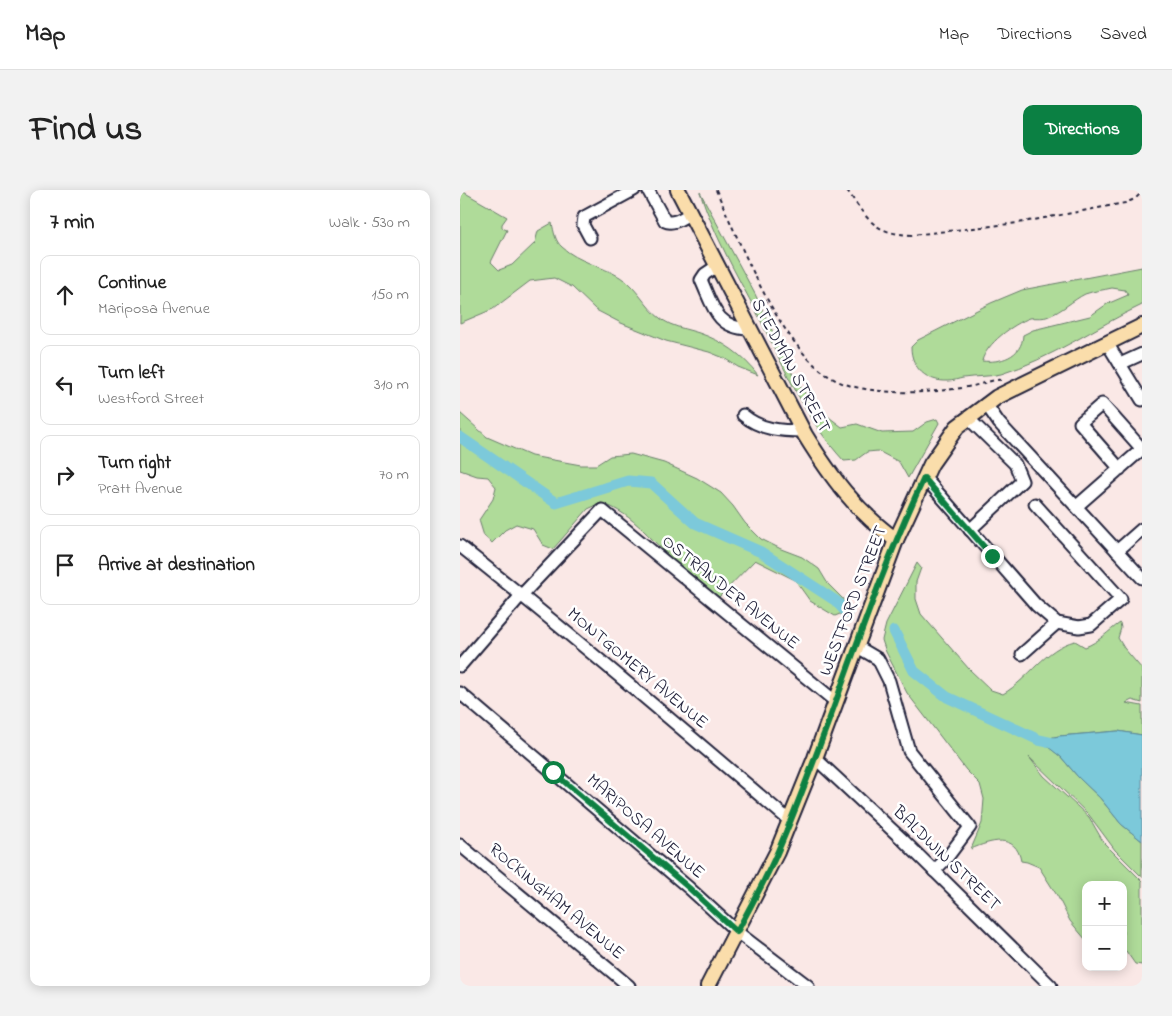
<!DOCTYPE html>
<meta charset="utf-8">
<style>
:root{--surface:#fff;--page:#f2f2f2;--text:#222;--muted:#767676;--line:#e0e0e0;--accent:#0b8043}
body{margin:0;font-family:"Indie Flower",sans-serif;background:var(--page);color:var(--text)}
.controls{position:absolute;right:15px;bottom:15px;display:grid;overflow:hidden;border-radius:10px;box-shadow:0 2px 12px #0003}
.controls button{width:45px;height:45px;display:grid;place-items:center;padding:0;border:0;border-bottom:1px solid var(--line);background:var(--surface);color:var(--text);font:25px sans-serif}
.stop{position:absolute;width:15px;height:15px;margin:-11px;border:4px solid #0b8043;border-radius:50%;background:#fff}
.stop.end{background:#0b8043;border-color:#fff;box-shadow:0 1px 5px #0008}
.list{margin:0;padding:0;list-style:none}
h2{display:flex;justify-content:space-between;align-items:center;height:65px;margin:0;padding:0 20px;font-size:21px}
h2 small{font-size:16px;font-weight:400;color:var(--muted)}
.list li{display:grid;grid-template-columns:32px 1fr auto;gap:15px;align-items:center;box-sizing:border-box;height:80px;margin:0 10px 10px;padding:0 10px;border:1px solid var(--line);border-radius:10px}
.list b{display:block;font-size:19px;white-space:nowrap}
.list p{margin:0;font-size:16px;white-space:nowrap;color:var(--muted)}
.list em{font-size:16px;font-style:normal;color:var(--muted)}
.icon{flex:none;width:28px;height:28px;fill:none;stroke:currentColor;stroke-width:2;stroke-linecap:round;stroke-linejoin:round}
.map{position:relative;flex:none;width:682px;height:796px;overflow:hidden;border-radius:10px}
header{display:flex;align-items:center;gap:30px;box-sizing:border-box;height:70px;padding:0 25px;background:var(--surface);border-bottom:1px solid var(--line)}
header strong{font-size:24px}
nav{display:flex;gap:28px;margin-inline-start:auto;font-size:18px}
.intro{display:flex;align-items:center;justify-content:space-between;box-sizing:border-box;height:120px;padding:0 30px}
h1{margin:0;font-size:35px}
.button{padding:12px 22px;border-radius:10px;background:var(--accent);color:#fff;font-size:18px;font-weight:700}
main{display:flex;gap:30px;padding:0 30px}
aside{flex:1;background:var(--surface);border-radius:10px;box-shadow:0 2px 12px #0003}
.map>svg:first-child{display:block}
.green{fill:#afdb99;stroke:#687e6a;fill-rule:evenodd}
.water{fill:#7cc9da;stroke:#58869a}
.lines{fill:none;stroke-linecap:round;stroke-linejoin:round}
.canal{stroke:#7cc9da;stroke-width:11}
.minor-casing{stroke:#22223b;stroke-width:15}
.major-casing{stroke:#22223b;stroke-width:18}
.path{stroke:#22223b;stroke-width:2;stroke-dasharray:4 4;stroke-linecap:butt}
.minor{stroke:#fff;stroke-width:11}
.major{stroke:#faddab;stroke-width:14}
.route{stroke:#0b8043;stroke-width:6}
.labels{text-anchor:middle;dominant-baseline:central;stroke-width:5;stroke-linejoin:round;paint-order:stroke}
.street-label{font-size:18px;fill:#22223b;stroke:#fff}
</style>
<header>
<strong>Map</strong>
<nav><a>Map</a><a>Directions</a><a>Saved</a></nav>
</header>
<div class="intro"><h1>Find us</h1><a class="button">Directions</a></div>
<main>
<aside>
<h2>7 min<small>Walk · 530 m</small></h2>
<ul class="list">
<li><svg class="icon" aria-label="ahead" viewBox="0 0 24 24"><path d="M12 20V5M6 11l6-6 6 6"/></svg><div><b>Continue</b><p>Mariposa Avenue</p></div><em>150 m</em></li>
<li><svg class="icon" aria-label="left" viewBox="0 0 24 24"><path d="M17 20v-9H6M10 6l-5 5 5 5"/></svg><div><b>Turn left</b><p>Westford Street</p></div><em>310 m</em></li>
<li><svg class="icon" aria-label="right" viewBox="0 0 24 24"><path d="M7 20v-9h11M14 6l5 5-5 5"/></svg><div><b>Turn right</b><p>Pratt Avenue</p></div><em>70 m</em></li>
<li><svg class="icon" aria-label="arrive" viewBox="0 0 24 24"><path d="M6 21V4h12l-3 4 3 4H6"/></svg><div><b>Arrive at destination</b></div></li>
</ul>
</aside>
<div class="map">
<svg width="682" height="796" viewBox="0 0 682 796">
<rect width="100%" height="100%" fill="#fae8e6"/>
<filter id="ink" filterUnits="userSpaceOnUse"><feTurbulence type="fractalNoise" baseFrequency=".02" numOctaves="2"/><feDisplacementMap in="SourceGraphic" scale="10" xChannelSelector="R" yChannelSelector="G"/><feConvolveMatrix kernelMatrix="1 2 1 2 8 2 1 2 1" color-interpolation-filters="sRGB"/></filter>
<g filter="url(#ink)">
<g class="green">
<path d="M 0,0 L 47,27 L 42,34 L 42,38 L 47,40 L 31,72 L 39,80 L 52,75 L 75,53 L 78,41 L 92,33 C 94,42 95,51 102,57 C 118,72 142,76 160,87 C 180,99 188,125 210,134 C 219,138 230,140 239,143 C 263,151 283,165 298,185 L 278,177 L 264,168 L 249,162 L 206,151 L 161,133 L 136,120 L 112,97 L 94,88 L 70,91 L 33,119 L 0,133 Z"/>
<path d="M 240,2 L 295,104 L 334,187 L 353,215 L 382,237 L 397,234 L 422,243 L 453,242 L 467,232 L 477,229 L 479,233 L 448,288 L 439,272 L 418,261 L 407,262 L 396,270 L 384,271 C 345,229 322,173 297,123 C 276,84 254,45 240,2 Z"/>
<path d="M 682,77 L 682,115 C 635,137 591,169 541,184 C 529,187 515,186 503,188 C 498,189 493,191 488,191 C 467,192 451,178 451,157 L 458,150 L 531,113 L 562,100 ZM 652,98 L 665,100 L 668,105 L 647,114 L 630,126 L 573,140 L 563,145 C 562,167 540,173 522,171 C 526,154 553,134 570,128 C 576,127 583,129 589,126 C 602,121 613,110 625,104 C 633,101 644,100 652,98 Z"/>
<path d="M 0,223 L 27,247 L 71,266 L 121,275 L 136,275 L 150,266 L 171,264 L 204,273 L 237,288 L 261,303 L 273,316 L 285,333 L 301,349 L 321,359 L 342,367 L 359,379 L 368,394 L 382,408 L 391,421 L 385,426 L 380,424 L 375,426 L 350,411 L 335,390 L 295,370 L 259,407 C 246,397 232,387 219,376 C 194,354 174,323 141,313 L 128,319 L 93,359 L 83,355 L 73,339 L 56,334 L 45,340 L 32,353 L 24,346 L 19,330 L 33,309 L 36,297 L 28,287 L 17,286 L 0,280 Z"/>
<path d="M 457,373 L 461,378 L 456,392 L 456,409 L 461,424 L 509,479 L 531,500 L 543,504 C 569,489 585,458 615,451 L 625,457 C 639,452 648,441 660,433 L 661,438 L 658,448 L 664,458 L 682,479 L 682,513 L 672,510 L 666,513 L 682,516 L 682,545 L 658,541 L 599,546 L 580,550 L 601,567 L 618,587 L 640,608 L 661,634 L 682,651 L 682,687 L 655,660 L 629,625 L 569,567 L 584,586 L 629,627 L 644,653 L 682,691 L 682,775 L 675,774 L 666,761 L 663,761 L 663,695 L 626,695 L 626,750 L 610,731 L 598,707 L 579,677 L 567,672 L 561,671 C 556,642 530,651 511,659 L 522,633 L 524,609 L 520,594 L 506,580 L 447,503 L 426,462 L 422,450 L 426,434 Z"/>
</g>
<path class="water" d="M 658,541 L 682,545 L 682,651 L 661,634 L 640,608 L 618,587 L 601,567 L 579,550 L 599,546 Z"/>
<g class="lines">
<g class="canal">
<path d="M 0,247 L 96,313 L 168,291 L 191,293 L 235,333 L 301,362 L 376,411 L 387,423"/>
<path d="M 434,441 L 454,481 L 487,507 L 579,550 L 593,553"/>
</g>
<g class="minor-casing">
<g id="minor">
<path d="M 188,0 L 205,31 C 213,35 222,28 230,24"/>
<path d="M 130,48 L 123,35 L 124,27 L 174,0"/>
<path d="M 257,76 L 245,84 L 241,90 C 253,116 256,138 289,139"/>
<path d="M 647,153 L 682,210"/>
<path d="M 660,174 L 682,164"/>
<path d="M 526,214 L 539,233 L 682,388"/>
<path d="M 283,225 C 301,240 321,241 343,241"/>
<path d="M 508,228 L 555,274 L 562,291 L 510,340"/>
<path d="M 465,288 L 576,415 L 597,433 L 619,437 L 631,435 L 661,409 L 575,314"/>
<path d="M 617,316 L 682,259 L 642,214 L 620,233 L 660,279"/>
<path d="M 0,356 C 112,445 221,538 330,631"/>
<path d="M 657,361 L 682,339"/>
<path d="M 396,456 L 418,469 L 429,491 L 449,561 L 510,637 L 486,669 L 474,681"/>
<path d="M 562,464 L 597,433"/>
<path d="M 0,476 L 57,410 L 142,320 L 376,512"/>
<path d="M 0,503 L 229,698 L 277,742 L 348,796"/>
<path d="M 355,568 L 443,650 L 591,796"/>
<path d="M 0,655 L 169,796"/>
</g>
</g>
<g class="major-casing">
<g id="major">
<path d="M 218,0 L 345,245 C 371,287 395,320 436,350"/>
<path d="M 248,796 L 317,662 L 355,568 L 436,350 L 471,274 L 497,237 L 537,207 L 682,136"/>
</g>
</g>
<g class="path">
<path d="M 256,0 C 281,54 326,175 385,194 C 409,202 439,203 464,202 C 480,201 497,199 513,196 C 522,194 533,189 542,190"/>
<path d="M 387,0 C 407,29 414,44 452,45 L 558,33 L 665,13 L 675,9 L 682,2"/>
</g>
<use href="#minor" class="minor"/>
<use href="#major" class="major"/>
</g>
</g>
<g class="lines" filter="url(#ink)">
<path class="route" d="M 93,582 L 229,698 L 277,742 C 291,715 306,689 318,661 C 371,538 407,409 464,288 L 532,366"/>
</g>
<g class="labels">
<g class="street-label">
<text transform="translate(330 176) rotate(62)">STEDMAN STREET</text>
<text transform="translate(270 403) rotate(39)">OSTRANDER AVENUE</text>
<text transform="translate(394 411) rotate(-69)">WESTFORD STREET</text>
<text transform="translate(177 479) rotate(40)">MONTGOMERY AVENUE</text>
<text transform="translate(185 637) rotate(41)">MARIPOSA AVENUE</text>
<text transform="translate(486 669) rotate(44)">BALDWIN STREET</text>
<text transform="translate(96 712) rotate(40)">ROCKINGHAM AVENUE</text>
</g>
</g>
</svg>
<div class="controls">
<button>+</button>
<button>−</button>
</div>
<div class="stop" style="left:93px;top:582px"></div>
<div class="stop end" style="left:532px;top:366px"></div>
</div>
</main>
